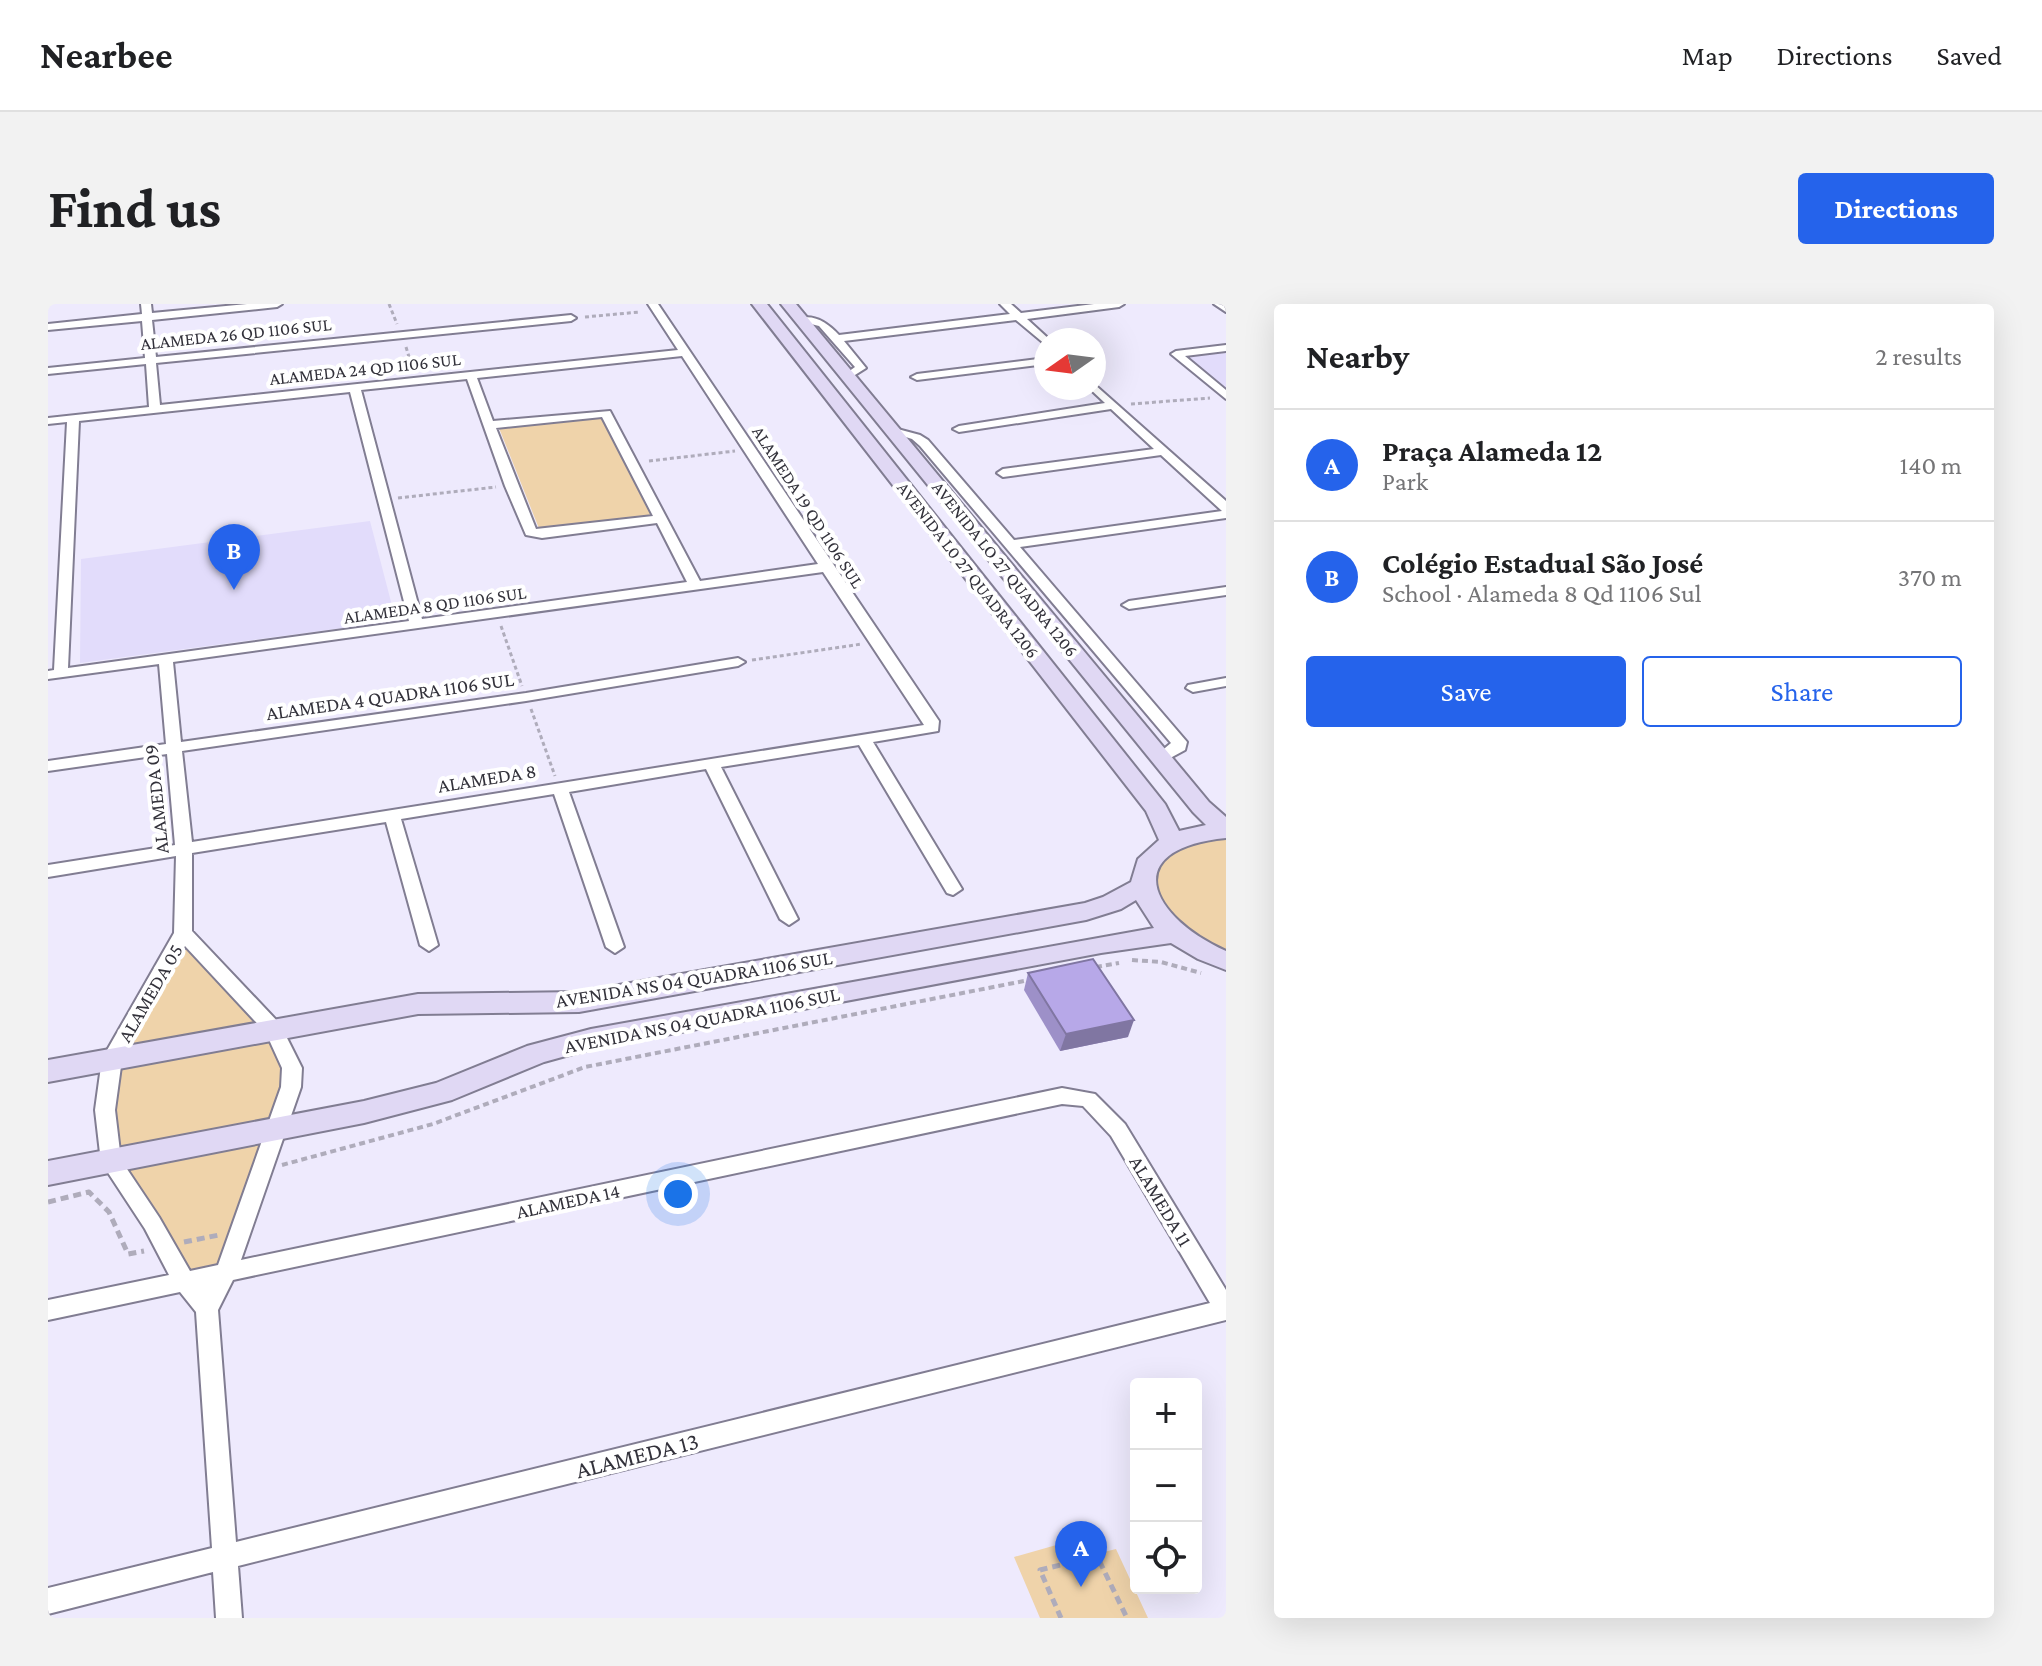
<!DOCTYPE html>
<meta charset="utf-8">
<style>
:root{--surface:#fff;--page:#f2f2f2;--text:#202124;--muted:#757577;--line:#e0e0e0;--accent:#2563eb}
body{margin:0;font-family:"Crimson Pro",serif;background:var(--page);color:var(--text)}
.controls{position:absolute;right:24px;bottom:24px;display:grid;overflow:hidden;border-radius:8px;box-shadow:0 8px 32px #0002}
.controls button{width:72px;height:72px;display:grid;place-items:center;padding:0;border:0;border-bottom:2px solid var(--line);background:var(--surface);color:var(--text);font:40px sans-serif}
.compass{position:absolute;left:986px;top:24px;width:72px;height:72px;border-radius:50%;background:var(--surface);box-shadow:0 8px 32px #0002;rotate:256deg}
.you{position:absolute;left:630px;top:890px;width:28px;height:28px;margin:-20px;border:6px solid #fff;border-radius:50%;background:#1a73e8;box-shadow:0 0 0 12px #1a73e833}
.badge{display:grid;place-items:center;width:52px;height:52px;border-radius:50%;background:var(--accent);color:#fff;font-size:26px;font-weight:700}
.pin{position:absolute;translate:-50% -66px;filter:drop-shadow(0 2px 4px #0008)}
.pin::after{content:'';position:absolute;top:42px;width:28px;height:24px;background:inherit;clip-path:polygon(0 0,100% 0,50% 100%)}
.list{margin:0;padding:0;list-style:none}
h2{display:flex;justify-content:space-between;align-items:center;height:104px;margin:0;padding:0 32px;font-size:34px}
h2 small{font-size:26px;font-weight:400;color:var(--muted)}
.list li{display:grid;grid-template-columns:52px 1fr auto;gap:24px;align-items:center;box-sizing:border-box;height:112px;padding:0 32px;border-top:2px solid var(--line)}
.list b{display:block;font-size:30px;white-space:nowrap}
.list p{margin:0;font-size:26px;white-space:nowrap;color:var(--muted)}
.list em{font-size:26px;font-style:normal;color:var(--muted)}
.actions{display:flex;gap:16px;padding:24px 32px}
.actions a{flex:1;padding:18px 0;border:2px solid var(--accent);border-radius:8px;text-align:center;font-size:28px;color:var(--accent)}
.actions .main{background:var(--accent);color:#fff}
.icon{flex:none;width:44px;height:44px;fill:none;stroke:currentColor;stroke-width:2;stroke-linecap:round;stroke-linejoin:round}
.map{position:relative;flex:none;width:1178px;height:1314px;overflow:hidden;border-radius:8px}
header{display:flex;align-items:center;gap:48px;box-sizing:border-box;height:112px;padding:0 40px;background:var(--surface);border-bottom:2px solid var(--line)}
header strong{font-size:38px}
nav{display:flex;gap:44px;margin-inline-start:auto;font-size:28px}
.intro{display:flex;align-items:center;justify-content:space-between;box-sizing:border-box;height:192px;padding:0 48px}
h1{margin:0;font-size:56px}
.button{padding:20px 36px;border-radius:8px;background:var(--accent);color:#fff;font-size:28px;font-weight:700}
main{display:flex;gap:48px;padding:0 48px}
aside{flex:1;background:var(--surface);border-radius:8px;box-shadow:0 8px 32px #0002}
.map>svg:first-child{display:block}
.built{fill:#e2dcfb}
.green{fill:#efd3aa}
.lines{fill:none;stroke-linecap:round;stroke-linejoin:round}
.street-casing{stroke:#817d92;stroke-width:4}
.secondary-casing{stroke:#817d92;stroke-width:4}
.path-far2{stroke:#afacbb;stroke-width:3;stroke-dasharray:4 3;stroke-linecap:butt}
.path-far1{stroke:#afacbb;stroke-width:4;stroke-dasharray:6 4;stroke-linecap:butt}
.path{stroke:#afacbb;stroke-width:5;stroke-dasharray:8 5;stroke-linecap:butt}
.street{fill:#fff;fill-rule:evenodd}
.secondary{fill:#e0d8f4;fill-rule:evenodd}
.wall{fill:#9d90c8}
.shaded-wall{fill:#8076a2}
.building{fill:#b7a8e8;stroke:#8076a2;stroke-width:2}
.labels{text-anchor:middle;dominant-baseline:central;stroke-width:8;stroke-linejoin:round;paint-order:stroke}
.far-street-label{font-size:18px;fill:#33323b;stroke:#fff}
.street-label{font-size:20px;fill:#33323b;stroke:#fff}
.near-street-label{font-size:24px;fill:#33323b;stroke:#fff}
</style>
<header>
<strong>Nearbee</strong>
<nav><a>Map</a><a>Directions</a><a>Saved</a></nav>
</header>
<div class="intro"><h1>Find us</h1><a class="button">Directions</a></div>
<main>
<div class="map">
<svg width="1178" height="1314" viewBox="0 0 1178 1314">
<rect width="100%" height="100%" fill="#eeeafd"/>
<g class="built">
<path d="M 1178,48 L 1178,88 L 1136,53 Z"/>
<path d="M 322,217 L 348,317 L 32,359 L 33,255 Z"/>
</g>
<g class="green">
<path d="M 554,113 L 605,213 L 492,227 L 451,124 Z"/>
<path d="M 1178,526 L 1178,649 L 1127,630 L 1096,581 L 1111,545 Z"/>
<path d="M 135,629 L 225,725 L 244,764 L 159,1005 L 63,858 L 84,853 L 59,833 L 59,783 Z"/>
<path d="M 1047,1230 L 1056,1248 L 1068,1245 L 1100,1314 L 992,1314 L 966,1253 Z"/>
</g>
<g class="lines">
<g class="street-casing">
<g id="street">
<path d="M 93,0 L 103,0 L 104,9 L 199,0 L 234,0 L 229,3 L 104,16 L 108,53 L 523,11 L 528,14 L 523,17 L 108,59 L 112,101 L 630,46 L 600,0 L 610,0 L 891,417 L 890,427 L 825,438 L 914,585 L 905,591 L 899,589 L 811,441 L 673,463 L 750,615 L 741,621 L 732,615 L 658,465 L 521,488 L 576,643 L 567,649 L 558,643 L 506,490 L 353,515 L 390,641 L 381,647 L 372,641 L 338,518 L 144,549 L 144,627 L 232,720 L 254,764 L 253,783 L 193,956 L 1014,784 L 1047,790 L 1077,820 L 1178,986 L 1178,1016 L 190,1262 L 194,1314 L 168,1314 L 165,1268 L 0,1310 L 0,1284 L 164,1244 L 148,1008 L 132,988 L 0,1016 L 0,996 L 121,971 L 97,925 L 53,858 L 47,806 L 54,755 L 126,629 L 128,552 L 0,573 L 0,561 L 127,541 L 119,450 L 0,467 L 0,457 L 118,440 L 111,360 L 0,375 L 0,367 L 6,366 L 19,118 L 0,120 L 0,114 L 101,103 L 98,60 L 0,70 L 0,64 L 97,54 L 94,17 L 0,26 L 0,20 L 94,10 ZM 634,52 L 770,260 L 652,277 L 562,107 L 445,117 L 429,74 ZM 419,75 L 457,182 L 478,231 L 494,234 L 609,219 L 639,278 L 374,315 L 313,86 ZM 302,88 L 361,317 L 20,364 L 31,117 ZM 554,113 L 605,212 L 488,225 L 448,124 ZM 775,268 L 876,421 L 144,538 L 134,447 L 478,397 L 690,362 L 697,358 L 690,354 L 478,389 L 133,438 L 125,358 ZM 137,642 L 218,729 L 234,764 L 233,783 L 170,961 L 142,967 L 111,913 L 73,856 L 67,806 L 74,755 ZM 1014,800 L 1035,802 L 1063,832 L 1162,999 L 188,1238 L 170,1006 L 185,976 Z"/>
<path d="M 952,0 L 963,0 L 973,9 L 1046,0 L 1076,0 L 1071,3 L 979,15 L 1002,36 L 998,36 L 998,41 L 968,16 L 796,37 L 818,64 L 799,76 L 793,73 L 807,63 L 771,22 L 747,16 C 764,8 779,18 791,31 L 962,10 Z"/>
<path d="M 1166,0 L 1178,0 L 1178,8 Z"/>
<path d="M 1178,41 L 1178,47 L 1137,52 L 1178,86 L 1178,95 L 1123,50 L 1128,47 Z"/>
<path d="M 998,54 L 998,60 L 869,76 L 863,73 L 869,70 Z"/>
<path d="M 1046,80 L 1178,197 L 1178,214 L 972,243 L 1139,438 L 1137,446 L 1113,459 L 1105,454 L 1123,439 L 872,142 L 864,135 L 836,126 L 842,123 L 872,131 L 880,136 L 966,236 L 1174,207 L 1113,151 L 955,173 L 949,169 L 955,165 L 1106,145 L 1063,105 L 911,128 L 905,125 L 911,122 L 1057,99 L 1041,84 L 1046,84 Z"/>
<path d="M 1178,283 L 1178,291 L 1081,305 L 1074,301 L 1081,297 Z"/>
<path d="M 1178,374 L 1178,382 L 1145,388 L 1138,384 L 1140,381 Z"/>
</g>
</g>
<g class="secondary-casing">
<path id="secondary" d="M 704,0 L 719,0 L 1117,500 L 1131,527 L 1158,521 L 1145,508 L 733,0 L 748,0 L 1161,498 L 1178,513 L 1178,534 C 1069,545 1102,613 1178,647 L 1178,666 L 1150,655 L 1123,639 L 1053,649 L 543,745 L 496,758 L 404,796 L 316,819 L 0,881 L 0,857 L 316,797 L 388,779 L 479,742 L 543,725 L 1106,624 L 1088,596 L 1073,605 L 1038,616 L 531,708 L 370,710 L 0,778 L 0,756 L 370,690 L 531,688 L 1037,599 L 1055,593 L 1083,578 L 1090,555 L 1111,536 L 1098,507 Z"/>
</g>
<g class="path-far2">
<path d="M 341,0 L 349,20"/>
<path d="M 537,13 L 592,8"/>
<path d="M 358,43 L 365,66"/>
<path d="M 1083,100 L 1162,94"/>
<path d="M 601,157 L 687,147"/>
<path d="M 350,194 L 448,183"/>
<path d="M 453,322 L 474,382"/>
<path d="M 704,356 L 814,340"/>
<path d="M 483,405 L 507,472"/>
</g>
<g class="path-far1">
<path d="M 1084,656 L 1113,658 L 1153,669"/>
<path d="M 1048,663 L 1071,659"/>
<path d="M 234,861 L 385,820 L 537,763 L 981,676"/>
</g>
<g class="path">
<path d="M 0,898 L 41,888 L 61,908 L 80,950 L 96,947"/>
<path d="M 136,938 L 171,931"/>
<path d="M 1013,1314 L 992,1266 L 1049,1252 L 1079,1314"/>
</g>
<use href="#street" class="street"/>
<use href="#secondary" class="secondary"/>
</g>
<path class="wall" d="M 980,669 L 1080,733 L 1012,747 L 976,686 Z"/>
<path class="shaded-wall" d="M 1086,716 L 1080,733 L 1012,747 L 1018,730 Z"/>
<path class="building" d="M 1045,655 L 1086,716 L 1018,730 L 980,669 Z"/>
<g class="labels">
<g class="far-street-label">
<text transform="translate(188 30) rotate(-6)">ALAMEDA 26 QD 1106 SUL</text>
<text transform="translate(317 65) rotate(-6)">ALAMEDA 24 QD 1106 SUL</text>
<text transform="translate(760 203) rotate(57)">ALAMEDA 19 QD 1106 SUL</text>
<text transform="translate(957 265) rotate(51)">AVENIDA LO 27 QUADRA 1206</text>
<text transform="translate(920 266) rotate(52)">AVENIDA L0 27 QUADRA 1206</text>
<text transform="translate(387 301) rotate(-8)">ALAMEDA 8 QD 1106 SUL</text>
</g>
<g class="street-label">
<text transform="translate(342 392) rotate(-8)">ALAMEDA 4 QUADRA 1106 SUL</text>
<text transform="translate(439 474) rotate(-9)">ALAMEDA 8</text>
<text transform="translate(108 495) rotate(-96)">ALAMEDA 09</text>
<text transform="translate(646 675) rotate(-9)">AVENIDA NS 04 QUADRA 1106 SUL</text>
<text transform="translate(102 689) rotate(-60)">ALAMEDA 05</text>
<text transform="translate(654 716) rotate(-11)">AVENIDA NS 04 QUADRA 1106 SUL</text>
<text transform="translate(520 897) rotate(-12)">ALAMEDA 14</text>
<text transform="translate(1113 897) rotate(59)">ALAMEDA 11</text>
</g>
<g class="near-street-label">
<text transform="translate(589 1151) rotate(-14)">ALAMEDA 13</text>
</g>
</g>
</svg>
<div class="controls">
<button>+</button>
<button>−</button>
<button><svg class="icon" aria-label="locate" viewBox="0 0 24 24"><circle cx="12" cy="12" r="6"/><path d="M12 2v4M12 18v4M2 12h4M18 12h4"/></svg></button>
</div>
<svg class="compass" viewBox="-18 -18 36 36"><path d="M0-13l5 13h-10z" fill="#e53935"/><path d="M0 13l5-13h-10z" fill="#757577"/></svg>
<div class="you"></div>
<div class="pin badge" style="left:1033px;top:1283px">A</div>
<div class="pin badge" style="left:186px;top:286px">B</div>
</div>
<aside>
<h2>Nearby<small>2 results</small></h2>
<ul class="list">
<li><span class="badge">A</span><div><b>Praça Alameda 12</b><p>Park</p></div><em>140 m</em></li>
<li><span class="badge">B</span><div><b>Colégio Estadual São José</b><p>School · Alameda 8 Qd 1106 Sul</p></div><em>370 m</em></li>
</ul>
<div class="actions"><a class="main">Save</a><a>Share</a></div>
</aside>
</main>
